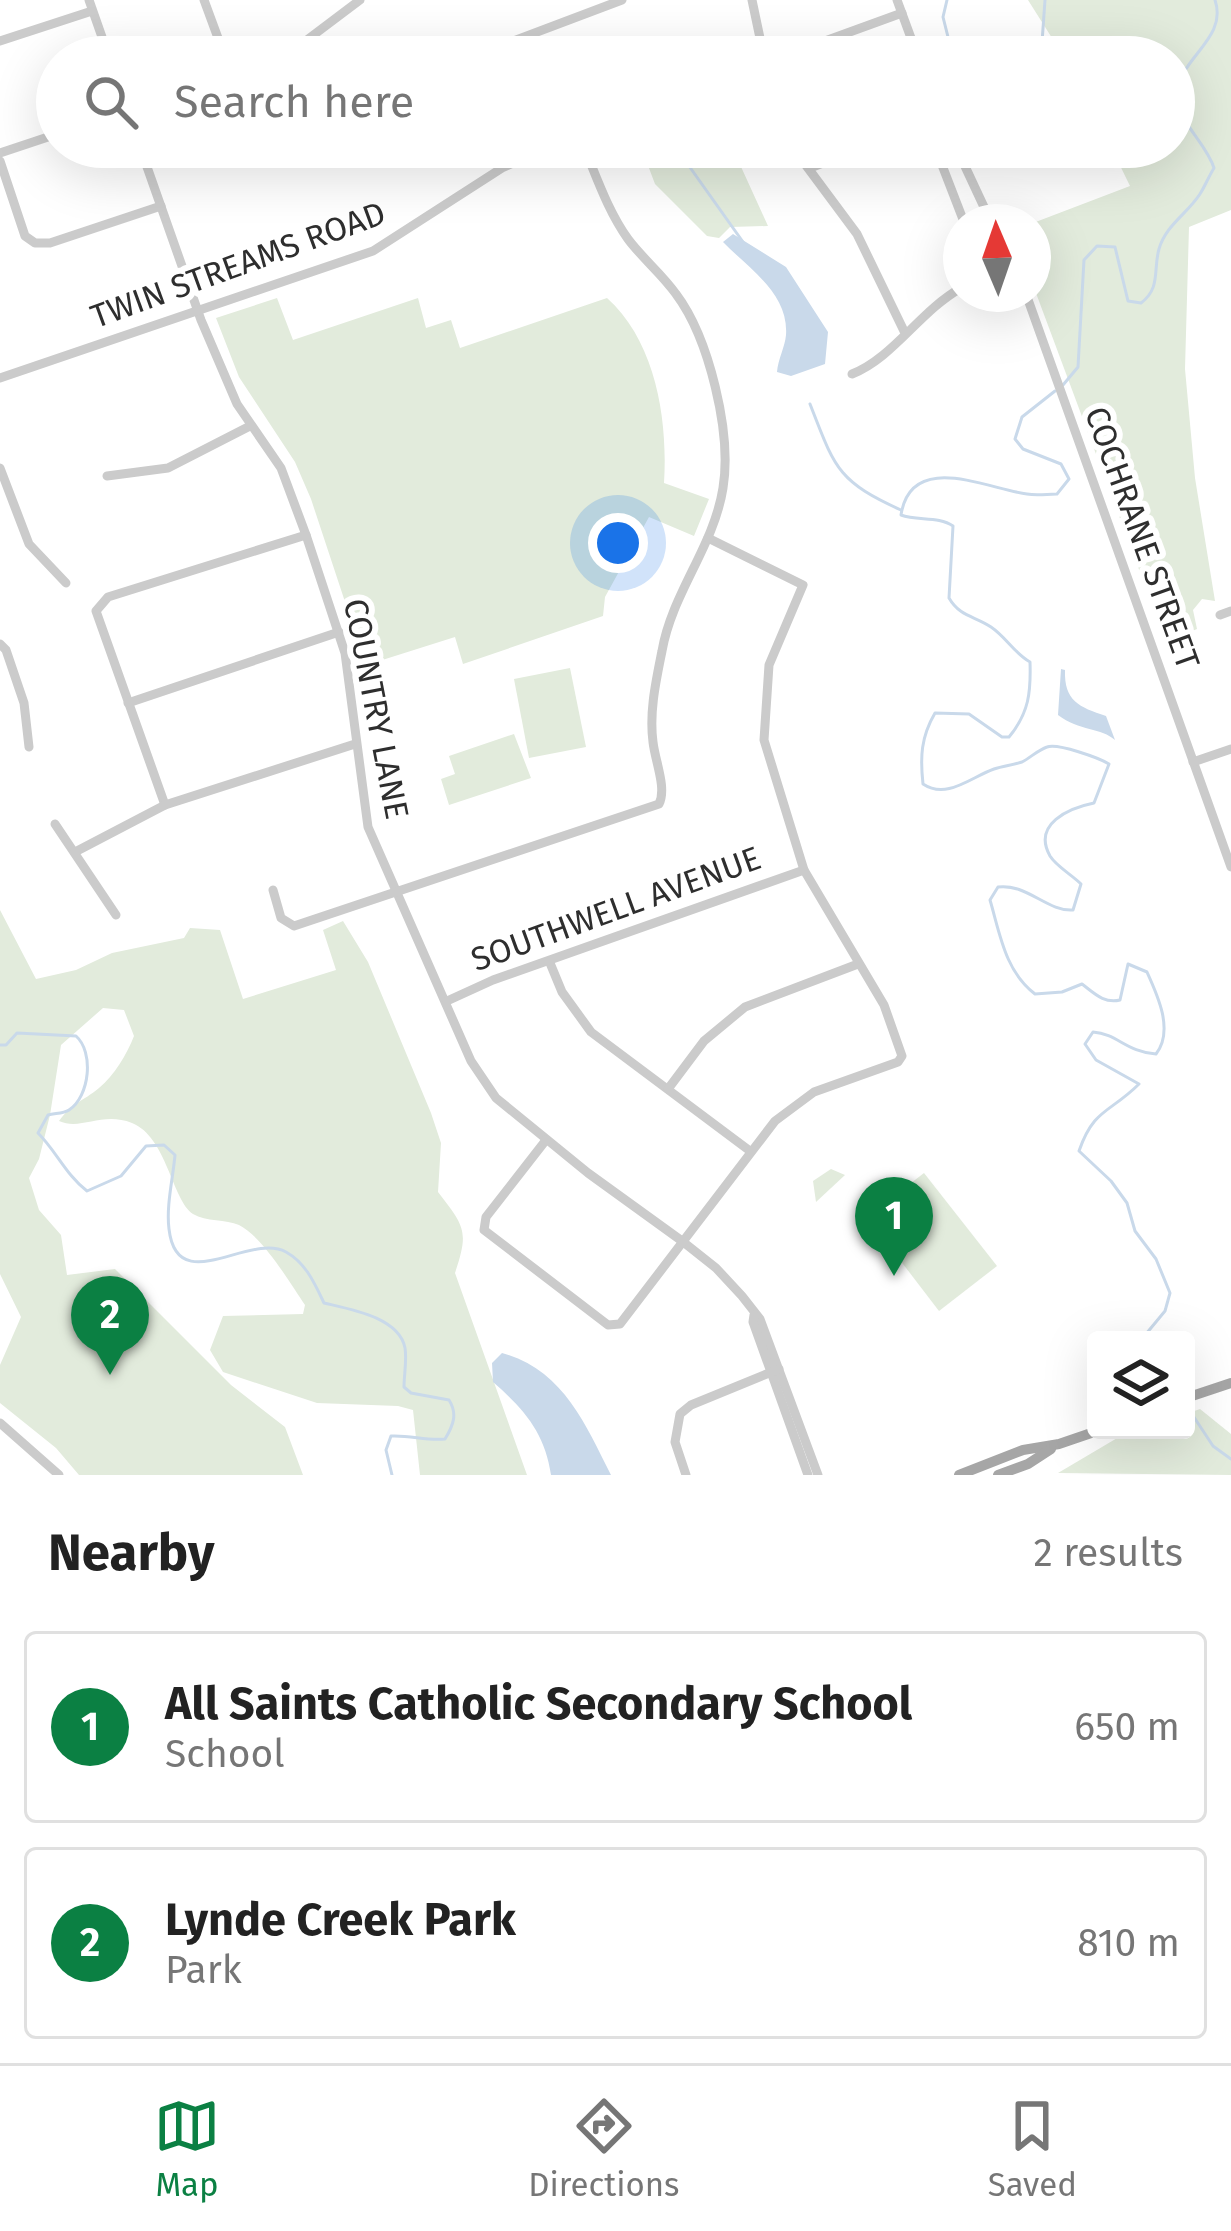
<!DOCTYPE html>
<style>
:root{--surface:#fff;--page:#f6f6f6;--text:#222;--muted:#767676;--line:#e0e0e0;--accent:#0b8043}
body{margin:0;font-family:"Fira Sans",sans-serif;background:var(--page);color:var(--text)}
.controls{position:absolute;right:36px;bottom:36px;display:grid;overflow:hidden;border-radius:12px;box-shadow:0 12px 48px #0002}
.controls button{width:108px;height:108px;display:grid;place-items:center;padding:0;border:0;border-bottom:3px solid var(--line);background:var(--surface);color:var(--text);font:60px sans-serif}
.compass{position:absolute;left:943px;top:204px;width:108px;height:108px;border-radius:50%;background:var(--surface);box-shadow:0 12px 48px #0002;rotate:358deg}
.you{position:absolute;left:618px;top:543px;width:42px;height:42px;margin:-30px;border:9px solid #fff;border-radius:50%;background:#1a73e8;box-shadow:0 0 0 18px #1a73e833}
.badge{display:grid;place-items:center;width:78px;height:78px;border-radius:50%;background:var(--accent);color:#fff;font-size:39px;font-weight:700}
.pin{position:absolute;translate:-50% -99px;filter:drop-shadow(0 3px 6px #0008)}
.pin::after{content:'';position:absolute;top:63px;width:42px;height:36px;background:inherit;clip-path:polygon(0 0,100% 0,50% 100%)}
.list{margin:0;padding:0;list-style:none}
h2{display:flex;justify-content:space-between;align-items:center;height:156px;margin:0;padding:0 48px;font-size:51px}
h2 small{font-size:39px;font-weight:400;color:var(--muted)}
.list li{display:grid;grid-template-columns:78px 1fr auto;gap:36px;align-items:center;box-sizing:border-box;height:192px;margin:0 24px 24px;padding:0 24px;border:3px solid var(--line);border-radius:12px}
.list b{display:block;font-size:45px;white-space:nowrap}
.list p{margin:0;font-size:39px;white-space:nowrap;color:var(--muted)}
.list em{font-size:39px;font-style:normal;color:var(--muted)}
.icon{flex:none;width:66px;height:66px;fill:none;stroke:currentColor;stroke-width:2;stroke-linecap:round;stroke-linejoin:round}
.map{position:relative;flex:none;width:1231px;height:1475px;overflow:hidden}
.search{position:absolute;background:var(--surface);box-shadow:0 12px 48px #0002;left:36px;right:36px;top:36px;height:132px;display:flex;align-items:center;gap:30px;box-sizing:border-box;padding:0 42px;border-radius:66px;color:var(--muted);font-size:45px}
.sheet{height:588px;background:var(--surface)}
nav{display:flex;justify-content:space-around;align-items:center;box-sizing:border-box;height:168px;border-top:3px solid var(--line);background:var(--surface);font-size:33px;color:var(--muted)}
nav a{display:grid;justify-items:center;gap:6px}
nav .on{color:var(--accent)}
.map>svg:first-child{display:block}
.green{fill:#e2ebdc}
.water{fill:#c9d9ea}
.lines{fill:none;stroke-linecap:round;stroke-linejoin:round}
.stream{stroke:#c9d9ea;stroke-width:3}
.minor{stroke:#cbcbcb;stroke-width:9}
.major{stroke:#a6a6a6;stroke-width:10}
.labels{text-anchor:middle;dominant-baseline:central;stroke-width:12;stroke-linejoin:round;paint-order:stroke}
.street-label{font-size:33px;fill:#2e2e2e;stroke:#fff}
</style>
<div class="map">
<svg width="1231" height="1475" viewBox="0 0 1231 1475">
<rect width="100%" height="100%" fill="#fff"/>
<g class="green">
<path d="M 1028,0 L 1231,0 L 1231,210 L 1189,227 L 1185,369 L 1195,478 L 1215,601 L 1202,599 L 1193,610 L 1197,629 L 1166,642 L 1033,285 L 1033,223 L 1130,186 L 1111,147 L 1174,147 L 1174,57 L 1064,57 Z"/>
<path d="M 641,147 L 732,147 L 768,226 L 730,227 L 719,238 L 707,236 L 655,184 Z"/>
<path d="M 277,298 L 293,340 L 418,298 L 426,328 L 451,320 L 460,348 L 607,298 C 656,342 668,420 664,483 L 709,499 L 694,536 L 649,517 L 605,597 L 603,616 L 463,664 L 455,637 L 357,668 L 353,626 L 311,499 L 295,462 L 239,377 L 216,318 Z"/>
<path d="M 570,668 L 586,747 L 529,758 L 514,679 Z"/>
<path d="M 514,734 L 531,778 L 449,805 L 441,779 L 455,774 L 449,756 Z"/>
<path d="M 0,910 L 36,979 L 76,970 L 112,953 L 184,938 L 190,928 L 220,930 L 243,999 L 336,970 L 323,930 L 343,921 L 368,962 L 431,1113 L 441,1143 L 438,1192 C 465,1227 469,1231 455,1273 L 527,1475 L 420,1475 L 413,1410 L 398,1406 L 317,1403 L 223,1372 L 210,1350 L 223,1316 L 303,1314 L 305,1305 C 290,1283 263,1237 239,1225 C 226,1219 206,1222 193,1214 C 172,1200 167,1137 132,1123 C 102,1111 81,1131 59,1121 C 73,1102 82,1102 99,1088 C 114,1076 127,1054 134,1036 L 124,1010 L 103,1008 L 61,1045 L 50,1115 L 39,1159 L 29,1178 L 39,1210 L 61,1235 L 67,1275 L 115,1269 L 231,1385 L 285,1427 L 303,1475 L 79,1475 L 56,1448 L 0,1403 L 0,1365 L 21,1317 L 0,1274 Z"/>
<path d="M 831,1169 L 845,1175 L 816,1202 L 813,1181 Z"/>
<path d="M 924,1173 L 997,1266 L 939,1311 L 867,1217 Z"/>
<path d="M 1200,1409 L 1231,1434 L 1231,1475 L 1058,1473 L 1124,1434 L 1137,1430 L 1186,1430 L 1186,1414 Z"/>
</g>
<g class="water">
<path d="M 733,234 L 786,267 L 828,332 L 825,364 L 791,376 L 777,372 C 778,359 785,347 786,335 C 789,293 748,268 723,242 Z"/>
<path d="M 1061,669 L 1065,670 C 1064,701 1079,707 1106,716 L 1115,740 C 1102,728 1079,731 1058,715 Z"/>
<path d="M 502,1353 C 562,1369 585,1423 611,1475 L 551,1475 C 545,1433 524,1409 493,1382 L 492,1363 Z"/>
</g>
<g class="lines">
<g class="stream">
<path d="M 947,0 L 943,17 L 953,57"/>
<path d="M 1041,57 L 1045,0"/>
<path d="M 689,166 L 743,242"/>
<path d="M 1063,385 L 1078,367 L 1084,260 L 1097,246 L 1115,247 L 1128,301 L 1141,303 C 1161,288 1153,270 1159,249 C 1166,225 1187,214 1200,194 C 1205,186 1209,176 1214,168 C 1206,142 1175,120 1177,92 C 1181,57 1228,38 1215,0"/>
<path d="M 1055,391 L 1022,417 L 1015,439 L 1023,449 L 1061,464 L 1069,479 L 1057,494 C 1047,494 1037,496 1027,494 C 988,489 911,450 901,515 C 917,521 939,516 953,526 L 949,598 C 960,617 975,616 991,627 C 1006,637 1014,653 1030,662 C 1031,692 1029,713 1009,737 L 1002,737 L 969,714 L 935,713 C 921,737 920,757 923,784 C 947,800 971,777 994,769 C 1003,766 1013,765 1022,762 C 1030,758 1038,750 1047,747 C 1058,743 1099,758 1109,764 L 1094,803 C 1069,808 1032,824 1050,856 C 1056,866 1072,875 1081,884 L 1073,910 C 1048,912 1026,883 998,887 L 990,900 C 1000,934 1005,971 1035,994 L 1062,992 L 1082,984 C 1094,993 1104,1004 1120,1000 L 1128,964 L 1147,972 C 1158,996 1174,1031 1156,1054 C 1126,1052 1118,1034 1093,1032 L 1085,1044 L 1096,1060 L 1139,1084 C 1110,1113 1094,1108 1079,1151 L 1111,1181 L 1127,1203 L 1135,1231 L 1156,1259 L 1170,1293 L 1165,1311 L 1141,1340"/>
<path d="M 810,404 C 835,468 837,481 901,510"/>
<path d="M 0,1045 L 6,1045 L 17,1033 L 76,1036 C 94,1052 90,1096 69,1110 C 63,1114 55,1113 48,1115 L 38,1133 C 56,1151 67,1176 87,1191 L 121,1176 L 146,1146 L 164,1145 L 175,1155 C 173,1178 166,1206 169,1229 C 177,1299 249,1232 286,1252 C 306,1263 315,1284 324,1303 C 349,1309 399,1317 405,1348 C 407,1360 404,1375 404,1387 L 411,1393 L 449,1400 C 458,1414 453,1426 445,1439 C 426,1441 411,1435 391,1436 L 386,1450 L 392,1475"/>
<path d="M 1186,1405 L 1213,1446 L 1231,1459"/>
</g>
<g class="minor">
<path d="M 89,0 L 109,57"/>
<path d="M 204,0 L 225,57"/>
<path d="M 752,0 L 764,57"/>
<path d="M 897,0 L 918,57"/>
<path d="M 0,41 L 92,11"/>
<path d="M 279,57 L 291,52 L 360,0"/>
<path d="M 471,57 L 622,0"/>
<path d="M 781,57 L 902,13"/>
<path d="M 140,147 L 201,320 L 237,404 L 281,468 L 306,535 L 345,653 L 368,827 L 471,1061 L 496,1098 L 588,1173 L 682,1241 L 716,1268 L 742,1296 L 760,1319 L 818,1475"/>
<path d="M 269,147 C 284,177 315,157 338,147"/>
<path d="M 797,147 L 802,160 L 857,234 L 904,331"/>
<path d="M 935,147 L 964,222"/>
<path d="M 956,147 L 991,222"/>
<path d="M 0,153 L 57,134"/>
<path d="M 0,161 L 25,236 L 35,243 L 50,243 L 161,206"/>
<path d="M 810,168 L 864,147"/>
<path d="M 1026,294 L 1231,867"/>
<path d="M 852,374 C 893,358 920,311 961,288"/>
<path d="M 0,378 L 373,251 L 502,168 L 547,147"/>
<path d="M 0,468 L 29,544 L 66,583"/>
<path d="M 107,476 L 168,468 L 250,426"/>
<path d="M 306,535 L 108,597 L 96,611 L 165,805 L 355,744"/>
<path d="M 1220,615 L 1231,611"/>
<path d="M 0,644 L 6,650 L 24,703 L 29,747"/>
<path d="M 128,703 L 339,632"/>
<path d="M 1193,762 L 1231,749"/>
<path d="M 55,824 L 116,915"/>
<path d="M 75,852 L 165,805"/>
<path d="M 273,890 L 281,918 L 294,926 L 659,804 C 667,788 655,761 653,742 C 649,712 656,681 662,651 C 672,593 714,546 723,488 C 732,433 709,338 676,294 C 662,274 642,258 628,239 C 608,211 597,178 584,147"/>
<path d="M 550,963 L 562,992 L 591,1032 L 750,1151"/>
<path d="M 447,1001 L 493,980 L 804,870"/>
<path d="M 668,1089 L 704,1041 L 745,1007 L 858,964"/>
<path d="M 546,1140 L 486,1217 L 484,1230 L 608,1325 L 620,1324 L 775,1121 L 814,1092 L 898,1062 L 902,1056 L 884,1005 L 804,870 L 764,740 L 769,665 L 803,585 L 708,538"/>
<path d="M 754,1315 L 753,1322 L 808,1475"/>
<path d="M 0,1423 L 59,1475"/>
<path d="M 686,1475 L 675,1442 L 680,1414 L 691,1405 L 779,1369"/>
</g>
<g class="major">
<path d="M 1186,1398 L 1231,1383"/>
<path d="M 959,1475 L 1023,1450 L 1059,1444 L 1100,1430"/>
<path d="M 998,1475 L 1028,1464 L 1051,1449"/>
</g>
</g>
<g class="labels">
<g class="street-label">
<text transform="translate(238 265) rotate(-20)">TWIN STREAMS ROAD</text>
<text transform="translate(1142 538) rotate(70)">COCHRANE STREET</text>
<text transform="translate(376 709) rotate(79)">COUNTRY LANE</text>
<text transform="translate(616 909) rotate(-20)">SOUTHWELL AVENUE</text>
</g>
</g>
</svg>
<div class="controls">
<button><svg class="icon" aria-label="layers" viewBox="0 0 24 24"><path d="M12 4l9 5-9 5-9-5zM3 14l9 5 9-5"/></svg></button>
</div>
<svg class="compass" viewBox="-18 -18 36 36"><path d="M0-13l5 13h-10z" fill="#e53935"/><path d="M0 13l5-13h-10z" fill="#767676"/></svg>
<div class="you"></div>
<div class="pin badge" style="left:894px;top:1276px">1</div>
<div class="pin badge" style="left:110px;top:1375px">2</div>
<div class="search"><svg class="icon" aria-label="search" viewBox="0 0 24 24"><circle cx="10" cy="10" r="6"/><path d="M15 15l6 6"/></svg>Search here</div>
</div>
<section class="sheet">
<h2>Nearby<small>2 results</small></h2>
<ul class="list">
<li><span class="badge">1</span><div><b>All Saints Catholic Secondary School</b><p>School</p></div><em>650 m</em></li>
<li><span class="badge">2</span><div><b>Lynde Creek Park</b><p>Park</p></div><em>810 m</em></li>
</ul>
</section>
<nav>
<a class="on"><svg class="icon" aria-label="map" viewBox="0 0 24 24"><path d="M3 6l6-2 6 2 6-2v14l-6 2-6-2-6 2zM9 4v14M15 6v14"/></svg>Map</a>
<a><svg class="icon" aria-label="directions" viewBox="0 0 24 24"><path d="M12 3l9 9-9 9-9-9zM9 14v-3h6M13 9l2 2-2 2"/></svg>Directions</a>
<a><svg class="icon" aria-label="saved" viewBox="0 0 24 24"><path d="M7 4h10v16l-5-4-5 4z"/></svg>Saved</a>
</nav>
